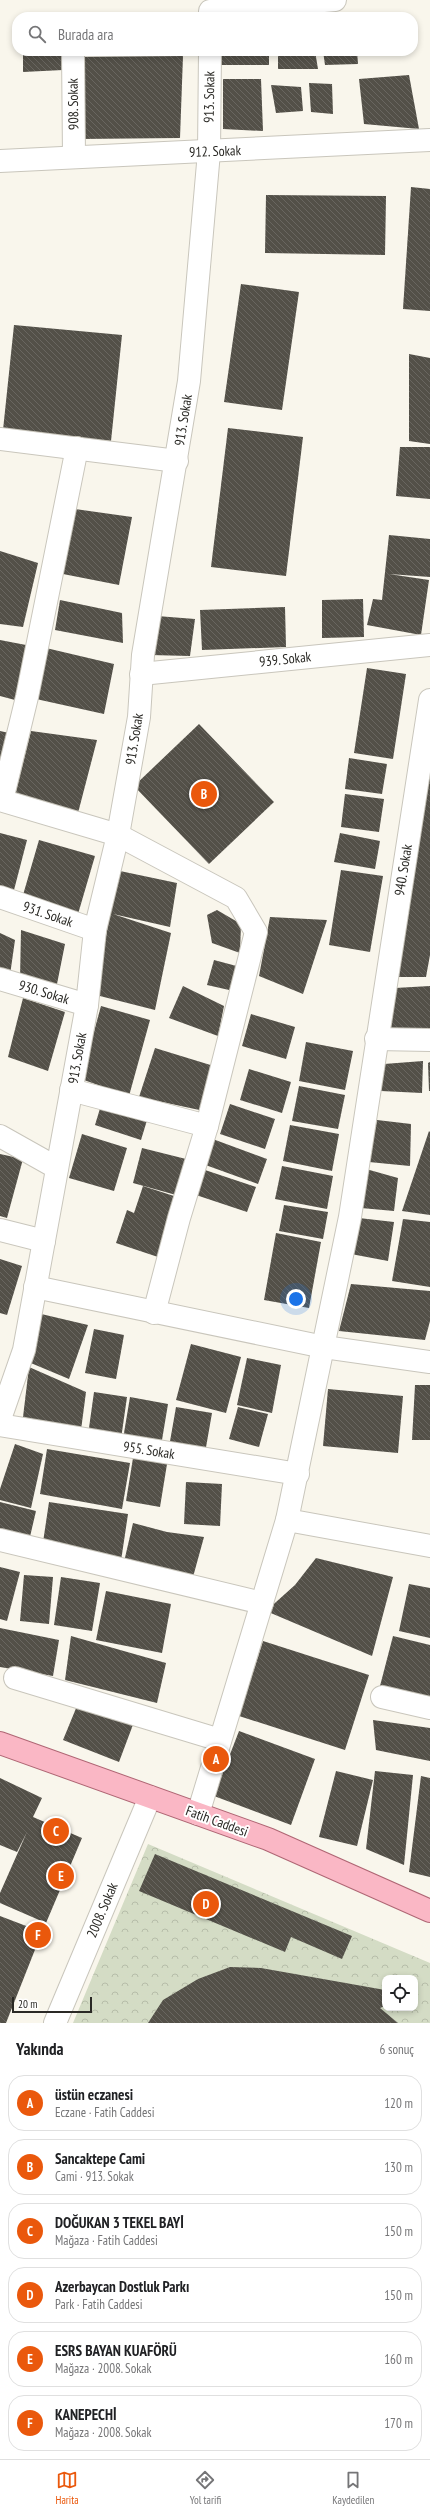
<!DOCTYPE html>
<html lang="tr">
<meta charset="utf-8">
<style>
:root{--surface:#fff;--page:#f2f2f2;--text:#202124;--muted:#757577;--line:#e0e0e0;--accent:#ea580c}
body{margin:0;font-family:"PT Sans Narrow",sans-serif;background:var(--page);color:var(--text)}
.controls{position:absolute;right:12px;bottom:12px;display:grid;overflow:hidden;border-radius:8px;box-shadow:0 2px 6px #0003}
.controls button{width:36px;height:36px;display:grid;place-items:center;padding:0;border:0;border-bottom:1px solid var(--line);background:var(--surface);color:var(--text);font:20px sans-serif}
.scale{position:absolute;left:12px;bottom:10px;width:80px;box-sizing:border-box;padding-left:4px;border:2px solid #2a2925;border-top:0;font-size:11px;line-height:14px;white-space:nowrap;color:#2a2925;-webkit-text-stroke:3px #fff;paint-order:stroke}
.you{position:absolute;left:296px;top:1299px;width:14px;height:14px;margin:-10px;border:3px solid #fff;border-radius:50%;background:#1a73e8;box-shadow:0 0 0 6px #1a73e833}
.badge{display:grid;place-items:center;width:26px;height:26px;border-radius:50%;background:var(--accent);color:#fff;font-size:13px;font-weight:700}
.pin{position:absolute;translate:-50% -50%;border:2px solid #fff;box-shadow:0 1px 4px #0006}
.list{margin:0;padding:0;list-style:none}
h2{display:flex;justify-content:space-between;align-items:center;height:52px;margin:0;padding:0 16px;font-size:17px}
h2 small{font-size:13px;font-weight:400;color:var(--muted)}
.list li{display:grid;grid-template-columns:26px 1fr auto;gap:12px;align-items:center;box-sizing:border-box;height:56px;margin:0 8px 8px;padding:0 8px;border:1px solid var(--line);border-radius:16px}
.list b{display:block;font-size:15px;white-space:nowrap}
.list p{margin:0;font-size:13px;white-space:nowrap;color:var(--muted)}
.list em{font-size:13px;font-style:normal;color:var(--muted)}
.icon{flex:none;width:22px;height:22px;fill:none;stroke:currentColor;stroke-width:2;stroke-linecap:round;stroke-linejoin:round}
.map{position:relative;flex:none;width:430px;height:2023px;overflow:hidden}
.search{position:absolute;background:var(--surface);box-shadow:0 2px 6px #0003;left:12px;right:12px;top:12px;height:44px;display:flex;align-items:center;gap:10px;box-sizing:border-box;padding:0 14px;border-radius:16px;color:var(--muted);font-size:15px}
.sheet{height:436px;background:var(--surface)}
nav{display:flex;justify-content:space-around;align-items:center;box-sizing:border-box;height:56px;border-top:1px solid var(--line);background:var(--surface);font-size:11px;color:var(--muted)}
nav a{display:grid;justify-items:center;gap:2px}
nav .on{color:var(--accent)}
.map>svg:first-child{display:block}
.forest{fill:url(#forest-crowns);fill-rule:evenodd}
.building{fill:url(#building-back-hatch)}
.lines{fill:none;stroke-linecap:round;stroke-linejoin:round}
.minor-casing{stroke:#c9c6bc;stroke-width:24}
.major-casing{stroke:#af6674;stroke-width:24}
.minor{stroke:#fff;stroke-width:22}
.major{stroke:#fab7c5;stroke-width:22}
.labels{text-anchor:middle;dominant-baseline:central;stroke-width:4;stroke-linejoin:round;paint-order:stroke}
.street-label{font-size:14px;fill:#2a2925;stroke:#fff}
</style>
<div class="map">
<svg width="430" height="2023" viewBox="0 0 430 2023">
<defs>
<pattern id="forest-crowns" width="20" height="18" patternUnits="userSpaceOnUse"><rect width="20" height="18" fill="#d4dcc5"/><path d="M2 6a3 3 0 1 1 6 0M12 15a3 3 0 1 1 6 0" fill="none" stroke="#b6bda9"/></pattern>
<pattern id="building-back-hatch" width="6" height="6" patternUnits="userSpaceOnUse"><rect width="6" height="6" fill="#535048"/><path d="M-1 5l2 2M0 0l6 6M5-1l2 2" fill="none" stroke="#696660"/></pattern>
</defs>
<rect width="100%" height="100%" fill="#f9f6ec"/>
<path class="forest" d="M 148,1844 L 430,1963 L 430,2023 L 73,2023 ZM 385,1978 L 415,1978 L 415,2008 L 385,2008 Z"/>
<g class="building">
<path d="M 23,51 L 64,51 L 63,70 L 23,72 Z"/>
<rect x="220" y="51" width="49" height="14"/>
<path d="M 278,51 L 315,51 L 318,69 L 278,69 Z"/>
<path d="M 323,51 L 357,51 L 358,64 L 325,65 Z"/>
<path d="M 183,56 L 180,138 L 79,139 L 81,57 Z"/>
<path d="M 409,75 L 419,129 L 364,124 L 359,79 Z"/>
<path d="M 223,79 L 261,79 L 263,131 L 223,129 Z"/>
<path d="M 309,83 L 332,84 L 333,114 L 311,112 Z"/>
<path d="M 271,85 L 301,87 L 303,111 L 276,113 Z"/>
<path d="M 411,187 L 430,189 L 430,311 L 403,309 Z"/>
<path d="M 266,195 L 386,196 L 385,255 L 265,253 Z"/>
<path d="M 241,284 L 299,292 L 282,410 L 224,402 Z"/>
<path d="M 14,325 L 122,335 L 111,441 L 3,430 Z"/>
<path d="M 409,354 L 430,358 L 430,444 L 409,441 Z"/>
<path d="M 228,428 L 303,437 L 286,576 L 211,567 Z"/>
<path d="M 400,447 L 430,447 L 430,499 L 396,496 Z"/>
<path d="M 75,509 L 132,517 L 119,585 L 63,574 Z"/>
<path d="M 389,535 L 430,539 L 430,577 L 389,574 L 429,580 L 421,635 L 367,625 L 373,599 L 382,600 Z"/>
<path d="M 0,551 L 38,563 L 23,627 L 0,624 Z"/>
<path d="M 363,599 L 364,637 L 322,638 L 322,600 Z"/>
<path d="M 60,600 L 122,613 L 123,643 L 55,630 Z"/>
<path d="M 285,607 L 286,647 L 202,650 L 200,610 Z"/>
<path d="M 157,616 L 195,619 L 190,656 L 150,655 Z"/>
<path d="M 0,640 L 26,645 L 15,700 L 0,696 Z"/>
<path d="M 46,648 L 114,664 L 104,714 L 27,697 Z"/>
<path d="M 367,668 L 406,674 L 393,759 L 354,753 Z"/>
<path d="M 199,724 L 274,802 L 209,864 L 134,786 Z"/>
<path d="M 0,731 L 9,733 L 0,768 Z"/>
<path d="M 31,731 L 97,740 L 78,813 L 14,799 Z"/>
<path d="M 430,755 L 430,955 L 426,977 L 386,977 Z"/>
<path d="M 349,758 L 387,764 L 382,794 L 345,789 Z"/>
<path d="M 345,794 L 384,799 L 379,832 L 341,827 Z"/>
<path d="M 0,833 L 27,840 L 14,890 L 0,887 Z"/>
<path d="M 340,833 L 380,841 L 375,869 L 334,862 Z"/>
<path d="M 39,840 L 95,856 L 78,914 L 23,895 Z"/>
<path d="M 341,870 L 383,876 L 370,952 L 329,945 Z"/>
<path d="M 120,871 L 177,883 L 170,927 L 113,914 L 171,933 L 155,1010 L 96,995 L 110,913 Z"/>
<path d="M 217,910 L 241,924 L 240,953 L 212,943 L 207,915 Z"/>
<path d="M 270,917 L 327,920 L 303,994 L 259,976 Z"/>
<path d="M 21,930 L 65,944 L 56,989 L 20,979 Z"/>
<path d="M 0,933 L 15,940 L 10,975 L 0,972 Z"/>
<path d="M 214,960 L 244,968 L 238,992 L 207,985 Z"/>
<path d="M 183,986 L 224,1006 L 218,1036 L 169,1018 Z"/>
<path d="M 430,986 L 430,1030 L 384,1032 L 395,988 Z"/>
<path d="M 23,998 L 65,1012 L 48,1071 L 8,1057 Z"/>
<path d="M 101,1006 L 150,1020 L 129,1096 L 81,1079 Z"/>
<path d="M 251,1014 L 295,1027 L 286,1059 L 242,1046 Z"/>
<path d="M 306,1042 L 353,1051 L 345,1090 L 299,1081 Z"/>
<path d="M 155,1048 L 217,1067 L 204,1111 L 139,1097 Z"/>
<path d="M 423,1061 L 422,1093 L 381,1091 L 384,1064 Z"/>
<path d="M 430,1062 L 430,1091 L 429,1091 L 428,1063 Z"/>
<path d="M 249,1069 L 291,1082 L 282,1113 L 240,1100 Z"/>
<path d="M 299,1086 L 345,1095 L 338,1129 L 292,1121 Z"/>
<path d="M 102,1102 L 148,1117 L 141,1140 L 95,1125 Z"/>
<path d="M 230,1104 L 275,1119 L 265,1149 L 220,1134 Z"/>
<path d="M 377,1120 L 411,1124 L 410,1166 L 369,1162 Z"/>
<path d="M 290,1125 L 339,1134 L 332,1171 L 283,1161 Z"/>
<path d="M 429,1131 L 430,1132 L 430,1215 L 402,1211 Z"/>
<path d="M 82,1134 L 127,1148 L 114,1191 L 69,1178 Z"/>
<path d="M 210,1138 L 267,1159 L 258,1184 L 200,1163 Z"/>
<path d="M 142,1148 L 186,1159 L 176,1195 L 133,1183 Z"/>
<path d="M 0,1154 L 23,1159 L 7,1218 L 0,1216 Z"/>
<path d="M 282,1166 L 333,1176 L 327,1209 L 275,1199 Z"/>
<path d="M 199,1168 L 256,1187 L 247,1212 L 190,1193 Z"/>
<path d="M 366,1169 L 398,1178 L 394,1211 L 361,1208 Z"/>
<path d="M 143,1186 L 177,1197 L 158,1257 L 116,1243 L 127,1210 L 134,1213 Z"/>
<path d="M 284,1205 L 328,1212 L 323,1239 L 279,1231 Z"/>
<path d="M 350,1217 L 394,1222 L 388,1261 L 351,1254 Z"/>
<path d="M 403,1219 L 430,1222 L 430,1287 L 392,1281 Z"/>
<path d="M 276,1233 L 321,1242 L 309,1308 L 264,1300 Z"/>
<path d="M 0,1259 L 22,1266 L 7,1315 L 0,1313 Z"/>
<path d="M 351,1284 L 430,1291 L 430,1321 L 425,1340 L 339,1331 Z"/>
<path d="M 37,1313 L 88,1325 L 69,1379 L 26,1361 Z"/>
<path d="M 94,1329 L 124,1335 L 116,1379 L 85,1373 Z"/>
<path d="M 191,1344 L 241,1357 L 226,1413 L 176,1400 Z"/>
<path d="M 247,1358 L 281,1365 L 272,1413 L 237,1405 Z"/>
<path d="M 29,1367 L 86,1392 L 81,1430 L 23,1417 Z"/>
<path d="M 415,1385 L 430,1385 L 430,1440 L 412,1440 Z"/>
<path d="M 328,1389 L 403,1396 L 398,1453 L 323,1446 Z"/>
<path d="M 94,1392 L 127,1397 L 121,1439 L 88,1435 Z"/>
<path d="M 130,1397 L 168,1404 L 161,1446 L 123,1439 Z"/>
<path d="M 176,1407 L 212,1413 L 205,1453 L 169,1447 Z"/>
<path d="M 238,1407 L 268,1414 L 259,1447 L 229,1439 Z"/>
<path d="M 15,1444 L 43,1454 L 31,1508 L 0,1500 L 0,1489 Z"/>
<path d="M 47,1449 L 130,1463 L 122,1509 L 40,1494 Z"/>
<path d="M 134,1452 L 168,1458 L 160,1507 L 126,1501 Z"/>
<path d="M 186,1482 L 222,1484 L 220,1526 L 184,1524 Z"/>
<path d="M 0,1502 L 36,1511 L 29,1541 L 0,1534 Z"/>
<path d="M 49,1502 L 128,1514 L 121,1561 L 42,1549 Z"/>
<path d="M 133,1523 L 167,1532 L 204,1537 L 193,1577 L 124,1562 Z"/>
<path d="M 316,1558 L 393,1577 L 372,1656 L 266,1611 L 295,1585 Z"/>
<path d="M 0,1567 L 20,1572 L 7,1621 L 0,1619 Z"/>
<path d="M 24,1575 L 53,1577 L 49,1624 L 20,1621 Z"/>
<path d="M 61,1577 L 100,1583 L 92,1631 L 54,1625 Z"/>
<path d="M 409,1584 L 430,1588 L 430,1638 L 399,1631 Z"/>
<path d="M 106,1591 L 171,1604 L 162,1653 L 96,1640 Z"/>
<path d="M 0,1628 L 59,1640 L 53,1676 L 0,1667 Z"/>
<path d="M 71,1636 L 166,1663 L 157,1703 L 65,1680 Z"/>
<path d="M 393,1636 L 430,1645 L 430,1699 L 380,1686 Z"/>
<path d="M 263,1641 L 369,1675 L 345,1750 L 239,1716 Z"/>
<path d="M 79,1701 L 134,1722 L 119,1762 L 63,1740 Z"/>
<path d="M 373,1720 L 430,1728 L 430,1761 L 376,1750 Z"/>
<path d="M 239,1731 L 315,1759 L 291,1825 L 214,1796 Z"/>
<path d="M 336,1771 L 373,1780 L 357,1846 L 319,1837 Z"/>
<path d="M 375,1771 L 413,1775 L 404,1865 L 366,1849 Z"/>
<path d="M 421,1776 L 430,1778 L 430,1877 L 409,1872 Z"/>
<path d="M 0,1778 L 42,1798 L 33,1817 L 82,1838 L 46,1923 L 0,1903 L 0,1893 L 27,1832 L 17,1852 L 0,1845 Z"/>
<path d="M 155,1854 L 352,1936 L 342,1959 L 291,1937 L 285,1952 L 139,1891 Z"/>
<path d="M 0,1916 L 42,1932 L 6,2023 L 0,2023 Z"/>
<path d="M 230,1967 L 261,1968 L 385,1990 L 385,2006 L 380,2008 L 398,2023 L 148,2023 L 163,2000 L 198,1979 Z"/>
</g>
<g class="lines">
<g class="minor-casing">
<g id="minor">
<path d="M 210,11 L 335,0"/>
<path d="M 73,51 L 74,156"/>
<path d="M 0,161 L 430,140"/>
<path d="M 0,439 L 177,461"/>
<path d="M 141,674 L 430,645"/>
<path d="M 0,800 L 118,835 L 236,898 L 256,932 L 207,1126 L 179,1218 L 154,1313"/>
<path d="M 2,800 L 27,697 L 77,448"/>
<path d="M 0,897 L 95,930"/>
<path d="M 0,979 L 87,1005"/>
<path d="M 376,1039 L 430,1040"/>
<path d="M 71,1090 L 207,1126"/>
<path d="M 0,1136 L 57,1168"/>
<path d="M 0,1230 L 44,1241"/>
<path d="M 35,1287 L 324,1347 L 430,1362"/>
<path d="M 0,1419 L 24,1350 L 87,1005 L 95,930 L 118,835 L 139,717 L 143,655 L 189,381 L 209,152 L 210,51"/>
<path d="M 0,1425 L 298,1474"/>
<path d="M 287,1520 L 430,1546"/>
<path d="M 0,1540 L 262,1603"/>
<path d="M 15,1678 L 220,1740"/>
<path d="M 382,1697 L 430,1708"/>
<path d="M 198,1814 L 287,1520 L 350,1217 L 430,700"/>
<path d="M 55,2023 L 150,1797"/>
</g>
</g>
<g class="major-casing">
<path id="major" d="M 0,1743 L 268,1839 L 430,1911"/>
</g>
<use href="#minor" class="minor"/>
<use href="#major" class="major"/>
</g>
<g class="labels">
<g class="street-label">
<text transform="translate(209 97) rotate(-89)">913. Sokak</text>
<text transform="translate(73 104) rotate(-91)">908. Sokak</text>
<text transform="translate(215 151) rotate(-2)">912. Sokak</text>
<text transform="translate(183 420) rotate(-81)">913. Sokak</text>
<text transform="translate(285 659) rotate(-6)">939. Sokak</text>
<text transform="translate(134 739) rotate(-81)">913. Sokak</text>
<text transform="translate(403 870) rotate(-81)">940. Sokak</text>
<text transform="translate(48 914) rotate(19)">931. Sokak</text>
<text transform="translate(44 992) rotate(17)">930. Sokak</text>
<text transform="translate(77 1058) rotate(-80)">913. Sokak</text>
<text transform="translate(149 1450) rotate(9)">955. Sokak</text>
<text transform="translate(217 1821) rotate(20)">Fatih Caddesi</text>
<text transform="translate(102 1910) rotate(-67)">2008. Sokak</text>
</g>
</g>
</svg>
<div class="controls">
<button><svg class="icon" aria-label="locate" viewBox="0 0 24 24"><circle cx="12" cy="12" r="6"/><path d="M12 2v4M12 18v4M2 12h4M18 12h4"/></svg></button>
</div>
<div class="scale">20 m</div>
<div class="you"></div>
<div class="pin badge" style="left:216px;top:1759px">A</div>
<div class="pin badge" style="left:204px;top:794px">B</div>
<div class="pin badge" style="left:56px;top:1831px">C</div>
<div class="pin badge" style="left:206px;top:1904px">D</div>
<div class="pin badge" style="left:61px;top:1876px">E</div>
<div class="pin badge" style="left:38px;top:1935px">F</div>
<div class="search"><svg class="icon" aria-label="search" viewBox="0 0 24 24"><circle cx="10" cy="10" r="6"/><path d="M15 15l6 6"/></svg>Burada ara</div>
</div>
<section class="sheet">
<h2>Yakında<small>6 sonuç</small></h2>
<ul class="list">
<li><span class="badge">A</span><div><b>üstün eczanesi</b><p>Eczane · Fatih Caddesi</p></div><em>120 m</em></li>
<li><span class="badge">B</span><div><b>Sancaktepe Cami</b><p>Cami · 913. Sokak</p></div><em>130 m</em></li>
<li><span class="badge">C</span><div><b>DOĞUKAN 3 TEKEL BAYİ</b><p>Mağaza · Fatih Caddesi</p></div><em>150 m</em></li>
<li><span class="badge">D</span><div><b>Azerbaycan Dostluk Parkı</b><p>Park · Fatih Caddesi</p></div><em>150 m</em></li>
<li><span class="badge">E</span><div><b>ESRS BAYAN KUAFÖRÜ</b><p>Mağaza · 2008. Sokak</p></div><em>160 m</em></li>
<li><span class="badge">F</span><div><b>KANEPECHİ</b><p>Mağaza · 2008. Sokak</p></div><em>170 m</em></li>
</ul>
</section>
<nav>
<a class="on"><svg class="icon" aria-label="map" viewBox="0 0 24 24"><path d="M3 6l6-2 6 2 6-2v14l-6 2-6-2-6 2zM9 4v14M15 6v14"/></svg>Harita</a>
<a><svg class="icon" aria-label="directions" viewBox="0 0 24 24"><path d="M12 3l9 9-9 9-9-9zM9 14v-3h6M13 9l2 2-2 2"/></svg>Yol tarifi</a>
<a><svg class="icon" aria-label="saved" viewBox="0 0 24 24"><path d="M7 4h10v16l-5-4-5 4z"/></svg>Kaydedilen</a>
</nav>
